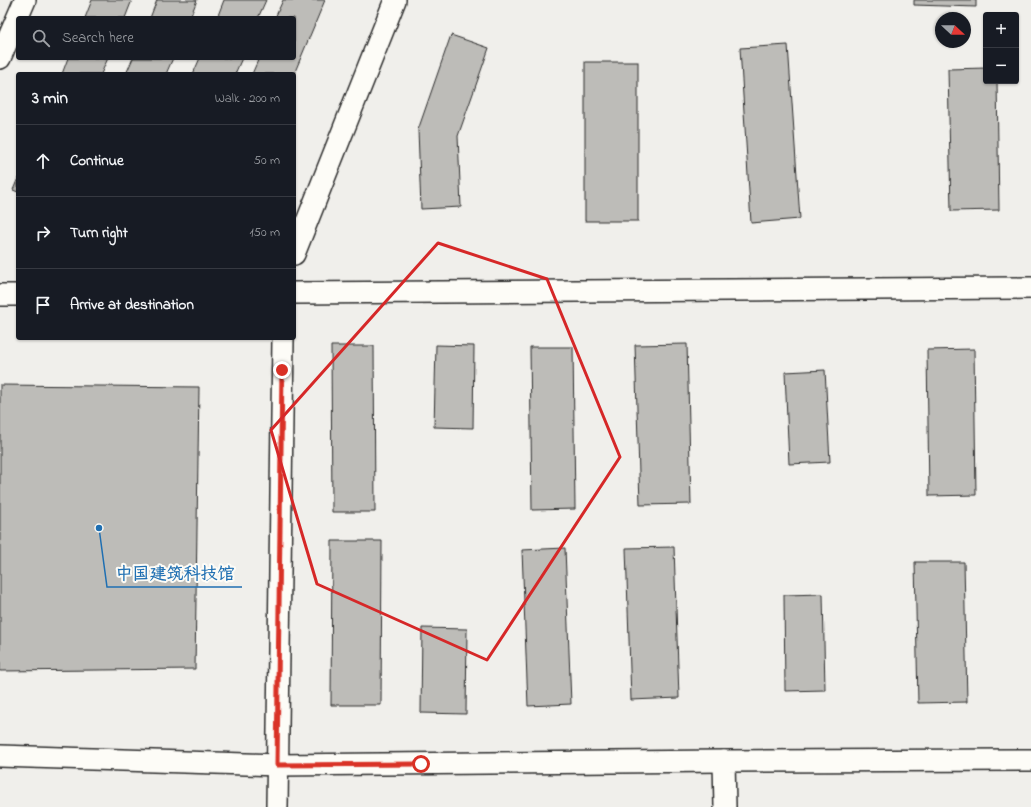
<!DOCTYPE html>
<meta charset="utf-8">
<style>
:root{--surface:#171b24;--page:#20242c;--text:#f1f3f6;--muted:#9ea1a6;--line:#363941}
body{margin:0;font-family:"Indie Flower","LXGW WenKai TC",sans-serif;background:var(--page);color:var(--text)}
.controls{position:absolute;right:12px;top:12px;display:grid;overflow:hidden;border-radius:4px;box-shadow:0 1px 3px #0004}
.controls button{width:36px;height:36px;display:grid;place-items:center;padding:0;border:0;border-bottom:1px solid var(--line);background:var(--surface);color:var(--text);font:20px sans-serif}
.compass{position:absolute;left:935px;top:12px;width:36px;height:36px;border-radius:50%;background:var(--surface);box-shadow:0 1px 3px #0004;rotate:112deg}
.stop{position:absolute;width:12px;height:12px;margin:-9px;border:3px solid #d93025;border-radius:50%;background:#fff}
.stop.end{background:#d93025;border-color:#fff;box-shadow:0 1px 4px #0008}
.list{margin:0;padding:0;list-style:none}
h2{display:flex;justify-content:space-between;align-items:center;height:52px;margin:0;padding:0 16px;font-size:17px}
h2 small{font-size:13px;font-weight:400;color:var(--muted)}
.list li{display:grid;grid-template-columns:26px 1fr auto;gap:12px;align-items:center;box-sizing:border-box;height:72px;padding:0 16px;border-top:1px solid var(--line)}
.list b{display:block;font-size:15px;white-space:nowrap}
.list em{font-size:13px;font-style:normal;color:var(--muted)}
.icon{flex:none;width:22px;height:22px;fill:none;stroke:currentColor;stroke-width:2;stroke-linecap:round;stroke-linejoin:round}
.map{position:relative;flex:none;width:1031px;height:807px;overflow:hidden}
.search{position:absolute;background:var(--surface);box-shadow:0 1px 3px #0004;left:16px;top:16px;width:280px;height:44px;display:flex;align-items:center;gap:10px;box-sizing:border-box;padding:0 14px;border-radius:4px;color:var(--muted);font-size:15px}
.panel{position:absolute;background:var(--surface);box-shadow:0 1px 3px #0004;left:16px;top:72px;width:280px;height:268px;border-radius:4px}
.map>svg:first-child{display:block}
.building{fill:#bdbcb8;stroke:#2b2b2b}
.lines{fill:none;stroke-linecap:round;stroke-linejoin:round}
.minor-casing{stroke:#2b2b2b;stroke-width:24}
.minor{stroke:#fdfcf7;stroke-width:21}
.route{stroke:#d93025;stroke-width:5}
.marked{fill:none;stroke:#d62828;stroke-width:3;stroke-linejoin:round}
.leader{fill:none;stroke:#1f6fb2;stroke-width:1.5}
.callout-dot{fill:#1f6fb2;stroke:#fdfcf7;stroke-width:1.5}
.callout-label{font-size:17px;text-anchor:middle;font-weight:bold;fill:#1f6fb2;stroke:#fdfcf7;stroke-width:4;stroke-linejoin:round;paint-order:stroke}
</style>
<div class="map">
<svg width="1031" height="807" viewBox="0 0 1031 807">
<rect width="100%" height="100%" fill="#f0efeb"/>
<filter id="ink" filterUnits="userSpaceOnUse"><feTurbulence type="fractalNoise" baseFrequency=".025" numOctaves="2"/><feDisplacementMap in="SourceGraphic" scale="8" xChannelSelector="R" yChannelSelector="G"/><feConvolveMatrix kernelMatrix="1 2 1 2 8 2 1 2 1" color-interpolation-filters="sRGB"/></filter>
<g filter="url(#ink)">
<g class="building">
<path d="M 92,0 L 132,0 L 125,18 L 85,18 Z"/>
<path d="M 157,0 L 197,0 L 190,18 L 150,18 Z"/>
<path d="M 224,0 L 266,0 L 258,18 L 217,18 Z"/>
<path d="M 283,0 L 325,0 L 294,74 L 252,74 L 259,58 L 294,58 L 294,18 L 275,18 Z"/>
<path d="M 914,0 L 976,0 L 976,7 L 914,5 Z"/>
<path d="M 451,35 L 489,48 L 458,136 L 461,207 L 421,209 L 418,130 Z"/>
<path d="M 788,45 L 800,219 L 751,223 L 740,48 Z"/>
<path d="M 68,58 L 108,58 L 101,74 L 62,74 Z"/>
<path d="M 133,58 L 173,58 L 166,74 L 126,74 Z"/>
<path d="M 200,58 L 242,58 L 235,74 L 193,74 Z"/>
<rect x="585" y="62" width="53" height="159"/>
<path d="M 986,68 L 986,81 L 997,81 L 999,210 L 951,211 L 948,69 Z"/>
<path d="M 18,178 L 18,192 L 13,190 Z"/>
<path d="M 687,344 L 691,504 L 640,505 L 635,345 Z"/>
<path d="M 436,345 L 474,346 L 473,428 L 434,427 Z"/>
<path d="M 331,346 L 374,346 L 375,512 L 332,512 Z"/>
<path d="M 530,347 L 573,347 L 575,509 L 532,510 Z"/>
<path d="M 974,349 L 976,495 L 929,496 L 927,350 Z"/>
<path d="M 825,370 L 830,462 L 789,464 L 785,372 Z"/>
<path d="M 0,385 L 199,387 L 195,669 L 0,671 Z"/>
<path d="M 332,541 L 382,541 L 381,705 L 331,705 Z"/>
<path d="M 674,547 L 679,698 L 631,700 L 626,548 Z"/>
<path d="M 565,548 L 571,704 L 528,706 L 522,550 Z"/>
<path d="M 915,562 L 964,562 L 967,702 L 918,703 Z"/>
<path d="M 823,594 L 825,690 L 785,691 L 784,595 Z"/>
<path d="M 422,628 L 467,629 L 466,714 L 421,713 Z"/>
</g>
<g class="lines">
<g class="minor-casing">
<g id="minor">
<path d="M 0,58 L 25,0"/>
<path d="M 294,254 L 395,0"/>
<path d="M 294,293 L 1031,288"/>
<path d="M 0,295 L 18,295"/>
<path d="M 0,756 L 277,765 L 724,761"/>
<path d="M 277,807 L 283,338"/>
<path d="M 725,807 L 724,761 L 1031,760"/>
</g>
</g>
<use href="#minor" class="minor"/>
</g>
</g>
<g class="lines" filter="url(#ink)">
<path class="route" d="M 282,370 L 277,765 L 421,764"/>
</g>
<path class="marked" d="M 438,243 L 547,279 L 620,457 L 487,660 L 317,584 L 271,430 Z"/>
<path class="leader" d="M99 528L107 587H242"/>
<circle class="callout-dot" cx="99" cy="528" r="4"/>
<g class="callout-label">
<text x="175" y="579">中国建筑科技馆</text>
</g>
</svg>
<div class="controls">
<button>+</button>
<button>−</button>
</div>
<svg class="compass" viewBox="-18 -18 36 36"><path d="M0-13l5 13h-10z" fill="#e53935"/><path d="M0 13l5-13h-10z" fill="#9ea1a6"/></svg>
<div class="stop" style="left:421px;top:764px"></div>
<div class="stop end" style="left:282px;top:370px"></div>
<div class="search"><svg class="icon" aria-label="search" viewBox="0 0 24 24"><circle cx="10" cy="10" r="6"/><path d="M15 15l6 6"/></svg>Search here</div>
<section class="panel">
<h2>3 min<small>Walk · 200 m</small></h2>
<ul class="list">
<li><svg class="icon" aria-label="ahead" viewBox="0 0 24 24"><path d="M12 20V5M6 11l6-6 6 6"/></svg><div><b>Continue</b></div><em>50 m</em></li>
<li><svg class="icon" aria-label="right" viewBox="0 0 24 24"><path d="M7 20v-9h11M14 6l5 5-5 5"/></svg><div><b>Turn right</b></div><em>150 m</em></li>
<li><svg class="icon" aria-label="arrive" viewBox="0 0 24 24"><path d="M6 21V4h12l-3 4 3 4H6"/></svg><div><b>Arrive at destination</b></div></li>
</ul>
</section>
</div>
